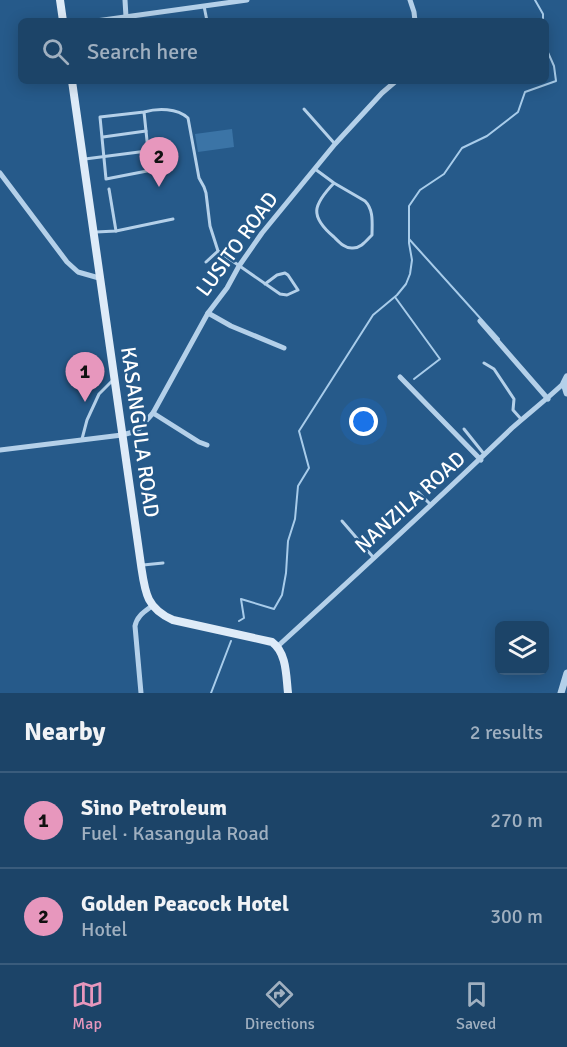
<!DOCTYPE html>
<meta charset="utf-8">
<style>
:root{--surface:#1c4468;--page:#254b6e;--text:#f1f3f6;--muted:#a0b0c0;--line:#3a5c7c;--accent:#e797bd}
body{margin:0;font-family:Signika,sans-serif;background:var(--page);color:var(--text)}
.controls{position:absolute;right:18px;bottom:18px;display:grid;overflow:hidden;border-radius:9px;box-shadow:0 3px 15px #0003}
.controls button{width:54px;height:54px;display:grid;place-items:center;padding:0;border:0;border-bottom:2px solid var(--line);background:var(--surface);color:var(--text);font:30px sans-serif}
.you{position:absolute;left:364px;top:422px;width:21px;height:21px;margin:-15px;border:4px solid #fff;border-radius:50%;background:#1a73e8;box-shadow:0 0 0 9px #1a73e833}
.badge{display:grid;place-items:center;width:39px;height:39px;border-radius:50%;background:var(--accent);color:#111;font-size:20px;font-weight:700}
.pin{position:absolute;translate:-50% -50px;filter:drop-shadow(0 2px 3px #0008)}
.pin::after{content:'';position:absolute;top:32px;width:21px;height:18px;background:inherit;clip-path:polygon(0 0,100% 0,50% 100%)}
.list{margin:0;padding:0;list-style:none}
h2{display:flex;justify-content:space-between;align-items:center;height:78px;margin:0;padding:0 24px;font-size:26px}
h2 small{font-size:20px;font-weight:400;color:var(--muted)}
.list li{display:grid;grid-template-columns:39px 1fr auto;gap:18px;align-items:center;box-sizing:border-box;height:96px;padding:0 24px;border-top:2px solid var(--line)}
.list b{display:block;font-size:22px;white-space:nowrap}
.list p{margin:0;font-size:20px;white-space:nowrap;color:var(--muted)}
.list em{font-size:20px;font-style:normal;color:var(--muted)}
.icon{flex:none;width:33px;height:33px;fill:none;stroke:currentColor;stroke-width:2;stroke-linecap:round;stroke-linejoin:round}
.map{position:relative;flex:none;width:567px;height:693px;overflow:hidden}
.search{position:absolute;background:var(--surface);box-shadow:0 3px 15px #0003;left:18px;right:18px;top:18px;height:66px;display:flex;align-items:center;gap:15px;box-sizing:border-box;padding:0 21px;border-radius:9px;color:var(--muted);font-size:22px}
.sheet{height:270px;background:var(--surface)}
nav{display:flex;justify-content:space-around;align-items:center;box-sizing:border-box;height:84px;border-top:2px solid var(--line);background:var(--surface);font-size:16px;color:var(--muted)}
nav a{display:grid;justify-items:center;gap:3px}
nav .on{color:var(--accent)}
.map>svg:first-child{display:block}
.green{fill:#3b74a6}
.lines{fill:none;stroke-linecap:round;stroke-linejoin:round}
.stream{stroke:#a8ccea;stroke-width:2}
.service{stroke:#b4d0e9;stroke-width:3}
.minor{stroke:#b4d0e9;stroke-width:5}
.tertiary{stroke:#b4d0e9;stroke-width:7}
.secondary{stroke:#deebf8;stroke-width:8}
.labels{text-anchor:middle;dominant-baseline:central;stroke-width:5;stroke-linejoin:round;paint-order:stroke}
.street-label{font-size:21px;fill:#fff;stroke:#265a8a}
</style>
<div class="map">
<svg width="567" height="693" viewBox="0 0 567 693">
<rect width="100%" height="100%" fill="#265a8a"/>
<path class="green" d="M 232,129 L 234,147 L 198,152 L 195,134 Z"/>
<g class="lines">
<g class="stream">
<path d="M 535,0 L 543,14 L 543,21"/>
<path d="M 409,239 L 499,339"/>
<path d="M 395,297 L 440,359 L 414,379"/>
<path d="M 239,621 L 244,618 L 241,599 L 274,609 L 282,595 L 286,573 L 288,541 L 295,519 L 298,486 L 309,468 L 299,431 L 373,315 L 397,295 L 406,284 L 410,274 L 412,260 L 409,243 L 409,206 L 420,190 L 444,174 L 462,148 L 487,136 L 518,112 L 525,92 L 556,81 L 554,66 L 546,48"/>
<path d="M 211,693 L 231,641"/>
</g>
<g class="service">
<path d="M 204,6 L 207,21"/>
<path d="M 304,109 L 335,144"/>
<path d="M 144,112 L 100,117 L 106,179 L 147,171 L 150,169 L 144,112 C 158,108 177,108 188,118 L 199,178 L 204,187 L 206,193 L 210,226 L 218,251 L 280,294 L 287,295 L 298,290 L 288,275 L 285,273 L 277,275 L 265,284"/>
<path d="M 103,137 L 146,131"/>
<path d="M 85,159 L 147,151"/>
<path d="M 315,169 L 334,183 L 365,201 C 374,210 372,223 372,235 C 366,241 361,248 353,248 C 345,249 339,242 334,237 C 309,216 313,205 334,183"/>
<path d="M 109,189 L 116,231"/>
<path d="M 96,232 L 116,231 L 173,219"/>
<path d="M 206,262 L 218,251"/>
<path d="M 484,363 L 494,369 L 514,399 L 513,410 L 521,419"/>
<path d="M 464,429 L 484,454"/>
<path d="M 82,439 L 87,420 L 99,394 L 114,379"/>
<path d="M 418,492 L 430,504"/>
<path d="M 342,521 L 373,557"/>
<path d="M 143,565 L 163,563"/>
</g>
<g class="minor">
<path d="M 125,0 L 126,17"/>
<path d="M 410,0 L 414,12 L 415,21"/>
<path d="M 96,21 L 247,0"/>
<path d="M 0,173 L 67,262 L 78,272 L 99,278"/>
<path d="M 208,313 L 231,326 L 284,348"/>
<path d="M 480,321 L 548,399"/>
<path d="M 400,377 L 481,460"/>
<path d="M 153,413 L 199,442 L 207,445"/>
<path d="M 0,450 L 122,435 L 137,431 L 153,413 L 208,313 L 227,288 L 239,266 L 262,233 L 335,144 L 382,93 L 396,81"/>
<path d="M 278,646 C 357,574 435,502 512,428 C 529,413 547,399 564,383"/>
<path d="M 141,693 L 135,626 C 137,616 144,612 152,606"/>
</g>
<g class="tertiary">
<path d="M 567,377 L 564,383 L 567,393"/>
<path d="M 561,693 L 567,673"/>
</g>
<g class="secondary">
<path d="M 60,0 L 63,21"/>
<path d="M 72,81 L 141,565 C 145,592 146,608 173,620 L 272,642 C 287,653 286,676 288,693"/>
</g>
</g>
<g class="labels">
<g class="street-label">
<text transform="translate(237 244) rotate(-54)">LUSITO ROAD</text>
<text transform="translate(140 432) rotate(82)">KASANGULA ROAD</text>
<text transform="translate(410 502) rotate(-42)">NANZILA ROAD</text>
</g>
</g>
</svg>
<div class="controls">
<button><svg class="icon" aria-label="layers" viewBox="0 0 24 24"><path d="M12 4l9 5-9 5-9-5zM3 14l9 5 9-5"/></svg></button>
</div>
<div class="you"></div>
<div class="pin badge" style="left:85px;top:402px">1</div>
<div class="pin badge" style="left:159px;top:187px">2</div>
<div class="search"><svg class="icon" aria-label="search" viewBox="0 0 24 24"><circle cx="10" cy="10" r="6"/><path d="M15 15l6 6"/></svg>Search here</div>
</div>
<section class="sheet">
<h2>Nearby<small>2 results</small></h2>
<ul class="list">
<li><span class="badge">1</span><div><b>Sino Petroleum</b><p>Fuel · Kasangula Road</p></div><em>270 m</em></li>
<li><span class="badge">2</span><div><b>Golden Peacock Hotel</b><p>Hotel</p></div><em>300 m</em></li>
</ul>
</section>
<nav>
<a class="on"><svg class="icon" aria-label="map" viewBox="0 0 24 24"><path d="M3 6l6-2 6 2 6-2v14l-6 2-6-2-6 2zM9 4v14M15 6v14"/></svg>Map</a>
<a><svg class="icon" aria-label="directions" viewBox="0 0 24 24"><path d="M12 3l9 9-9 9-9-9zM9 14v-3h6M13 9l2 2-2 2"/></svg>Directions</a>
<a><svg class="icon" aria-label="saved" viewBox="0 0 24 24"><path d="M7 4h10v16l-5-4-5 4z"/></svg>Saved</a>
</nav>
